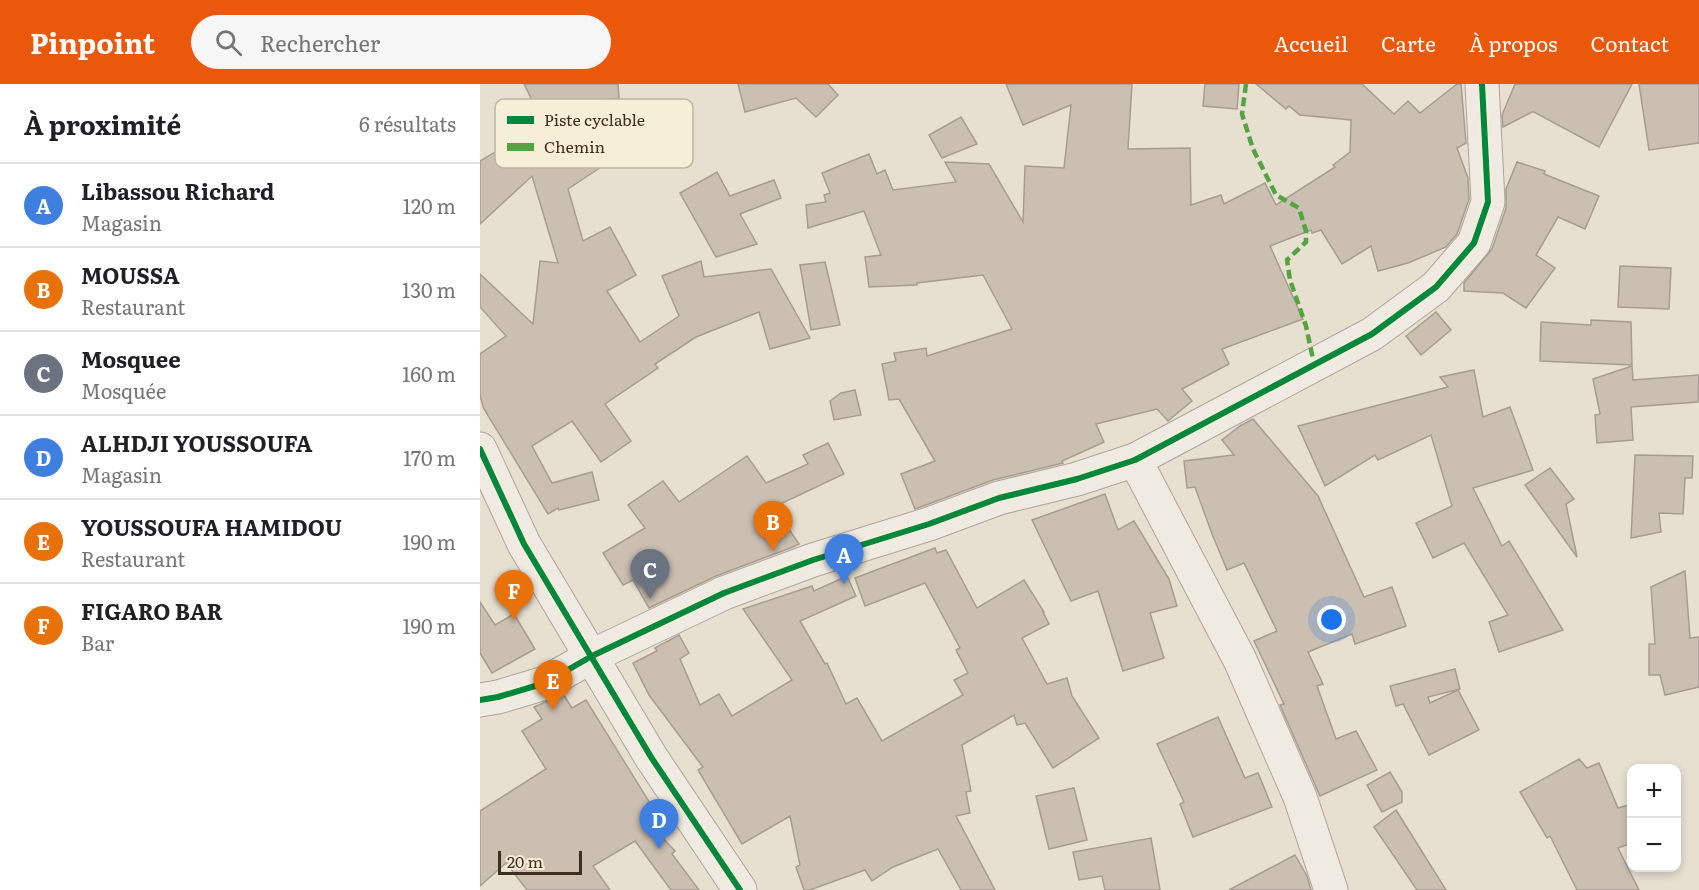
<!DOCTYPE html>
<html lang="fr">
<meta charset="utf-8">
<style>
:root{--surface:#fff;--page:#f6f6f6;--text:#202124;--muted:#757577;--line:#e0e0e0;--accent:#ea580c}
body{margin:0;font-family:Literata,serif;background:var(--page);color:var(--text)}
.controls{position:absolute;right:18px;bottom:18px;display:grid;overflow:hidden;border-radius:12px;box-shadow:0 3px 9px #0003}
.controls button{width:54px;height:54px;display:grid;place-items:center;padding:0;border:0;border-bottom:2px solid var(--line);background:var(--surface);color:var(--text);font:30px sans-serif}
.scale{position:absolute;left:18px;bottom:15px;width:84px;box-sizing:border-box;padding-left:6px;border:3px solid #3d2e20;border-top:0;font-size:16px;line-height:21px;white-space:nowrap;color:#3d2e20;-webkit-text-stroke:4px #f7eed8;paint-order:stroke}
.you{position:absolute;left:852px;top:536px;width:21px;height:21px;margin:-15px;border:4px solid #fff;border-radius:50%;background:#1a73e8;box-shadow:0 0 0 9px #1a73e833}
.badge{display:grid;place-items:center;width:39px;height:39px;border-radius:50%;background:var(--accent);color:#fff;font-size:20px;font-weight:700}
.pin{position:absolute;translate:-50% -50px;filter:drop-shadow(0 2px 3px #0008)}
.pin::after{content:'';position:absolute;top:32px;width:21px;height:18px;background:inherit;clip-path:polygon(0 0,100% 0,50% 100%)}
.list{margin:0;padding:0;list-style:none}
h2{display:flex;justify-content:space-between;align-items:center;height:78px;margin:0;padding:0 24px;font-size:26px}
h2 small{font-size:20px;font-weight:400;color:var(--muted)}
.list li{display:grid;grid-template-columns:39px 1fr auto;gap:18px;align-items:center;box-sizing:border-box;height:84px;padding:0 24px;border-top:2px solid var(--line)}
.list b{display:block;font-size:22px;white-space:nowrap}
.list p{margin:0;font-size:20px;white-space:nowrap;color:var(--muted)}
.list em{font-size:20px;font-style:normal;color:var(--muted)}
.icon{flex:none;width:33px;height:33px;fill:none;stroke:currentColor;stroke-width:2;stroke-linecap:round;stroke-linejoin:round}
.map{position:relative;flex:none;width:1219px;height:806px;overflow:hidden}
header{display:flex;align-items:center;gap:36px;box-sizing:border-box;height:84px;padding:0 30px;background:var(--accent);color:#fff}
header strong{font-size:28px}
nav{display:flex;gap:33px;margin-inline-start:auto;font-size:21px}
.search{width:420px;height:54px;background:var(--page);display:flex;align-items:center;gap:15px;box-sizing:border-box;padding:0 21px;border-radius:33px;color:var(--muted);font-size:22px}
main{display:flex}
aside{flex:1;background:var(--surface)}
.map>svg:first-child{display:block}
.building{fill:#cbbfb2;stroke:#a89c90;stroke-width:1.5}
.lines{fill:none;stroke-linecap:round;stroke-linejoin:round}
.minor-casing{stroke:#ada599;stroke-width:35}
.minor{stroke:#efebe3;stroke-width:33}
.quiet{stroke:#54a441;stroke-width:4.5;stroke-dasharray:9 4.5;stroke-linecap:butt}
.cycleway-casing{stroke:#f7eed8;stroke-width:10}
.cycleway{stroke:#00873e;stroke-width:6}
.key{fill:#f7eed8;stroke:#bfb4a1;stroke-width:1.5}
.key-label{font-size:16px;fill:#3d2e20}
</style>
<header>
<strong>Pinpoint</strong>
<div class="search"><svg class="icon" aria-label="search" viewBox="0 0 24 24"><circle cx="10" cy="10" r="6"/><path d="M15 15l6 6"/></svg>Rechercher</div>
<nav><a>Accueil</a><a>Carte</a><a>À propos</a><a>Contact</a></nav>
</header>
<main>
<aside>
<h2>À proximité<small>6 résultats</small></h2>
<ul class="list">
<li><span class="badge" style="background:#3f7fe0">A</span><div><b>Libassou Richard</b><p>Magasin</p></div><em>120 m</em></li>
<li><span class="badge" style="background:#e8710a">B</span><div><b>MOUSSA</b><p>Restaurant</p></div><em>130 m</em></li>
<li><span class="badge" style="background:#6b7280">C</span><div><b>Mosquee</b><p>Mosquée</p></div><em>160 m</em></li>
<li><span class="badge" style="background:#3f7fe0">D</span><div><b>ALHDJI YOUSSOUFA</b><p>Magasin</p></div><em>170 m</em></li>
<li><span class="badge" style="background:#e8710a">E</span><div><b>YOUSSOUFA HAMIDOU</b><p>Restaurant</p></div><em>190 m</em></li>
<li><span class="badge" style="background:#e8710a">F</span><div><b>FIGARO BAR</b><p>Bar</p></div><em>190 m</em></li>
</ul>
</aside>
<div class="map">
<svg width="1219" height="806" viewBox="0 0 1219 806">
<rect width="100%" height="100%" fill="#e7e0d1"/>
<g class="building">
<path d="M 44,0 L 138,0 L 139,14 L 86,21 L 121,83 L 88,105 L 103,157 L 130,143 L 156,191 L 127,207 L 160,258 L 199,232 L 182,192 L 221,177 L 224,193 L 291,185 L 330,254 L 290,265 L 279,228 L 216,253 L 175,280 L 178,284 L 125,320 L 151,357 L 121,378 L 92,337 L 52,362 L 72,399 L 112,388 L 119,416 L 79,426 L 78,424 L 68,430 L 4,325 L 0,312 L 0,270 L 26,252 L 0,223 L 0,190 L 53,240 L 60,177 L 78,179 L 52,92 L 0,140 L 0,77 L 52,46 L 37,24 L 51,14 Z"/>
<path d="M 258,0 L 348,0 L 358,11 L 336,33 L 316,14 L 265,28 Z"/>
<path d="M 526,0 L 652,0 L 648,65 L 710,64 L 711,121 L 741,111 L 744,120 L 785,99 L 796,121 L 855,83 L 853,81 L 870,68 L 871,36 L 820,31 L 809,22 L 806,25 L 776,0 L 882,0 L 914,30 L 928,17 L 940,29 L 977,0 L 981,0 L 986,59 L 977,64 L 988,94 L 989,115 L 977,150 L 966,163 L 928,179 L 898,187 L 891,162 L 862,180 L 841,146 L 832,149 L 831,146 L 790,162 L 823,235 L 742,265 L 749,280 L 702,305 L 712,317 L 688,337 L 677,325 L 616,340 L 624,358 L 582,377 L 583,379 L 513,396 L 435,425 L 421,390 L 455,377 L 419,315 L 409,316 L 402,280 L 416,277 L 414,269 L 446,264 L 447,272 L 532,245 L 503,191 L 437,199 L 437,201 L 389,203 L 385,173 L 401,171 L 384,127 L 328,144 L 326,121 L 346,118 L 344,111 L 350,109 L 342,89 L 389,70 L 397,90 L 405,86 L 413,106 L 476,98 L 465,78 L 509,80 L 543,138 L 545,82 L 584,84 L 591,21 L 543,41 Z"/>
<path d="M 725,0 L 759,0 L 757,25 L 723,22 Z"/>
<path d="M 1035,0 L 1152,0 L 1119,63 L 1054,28 L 1052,28 L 1023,43 L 1022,31 Z"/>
<path d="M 1159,0 L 1219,0 L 1219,59 L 1169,66 Z"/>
<path d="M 481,33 L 497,60 L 462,74 L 449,51 Z"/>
<path d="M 1037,78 L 1065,87 L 1064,90 L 1119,112 L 1105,145 L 1078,133 L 1056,171 L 1075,184 L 1046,224 L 1023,209 L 984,207 L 984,199 L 1012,165 L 1026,124 L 1026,105 Z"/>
<path d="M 237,88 L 250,112 L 294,96 L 301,114 L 260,130 L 277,160 L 236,173 L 200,109 Z"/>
<path d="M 345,178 L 360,241 L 331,246 L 320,181 Z"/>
<path d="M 1140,182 L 1191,184 L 1189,225 L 1138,223 Z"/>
<path d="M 956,228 L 971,246 L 941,271 L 926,252 Z"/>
<path d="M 1111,236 L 1151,238 L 1152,281 L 1060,277 L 1061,238 L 1111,241 Z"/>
<path d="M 1152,282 L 1153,296 L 1219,291 L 1218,318 L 1151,323 L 1153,356 L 1117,359 L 1115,331 L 1120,330 L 1113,295 Z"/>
<path d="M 994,286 L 1003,333 L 1030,323 L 1053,386 L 993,404 L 1022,462 L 1029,457 L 1083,546 L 1019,568 L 1009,538 L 1028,531 L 984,459 L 953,474 L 936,439 L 972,422 L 951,351 L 898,376 L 895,371 L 845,402 L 818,342 L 968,303 L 960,293 Z"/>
<path d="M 375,306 L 381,331 L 354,336 L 350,317 L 361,309 Z"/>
<path d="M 773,335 L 838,412 L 884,513 L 912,503 L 926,542 L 875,560 L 872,550 L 828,568 L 843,600 L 837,602 L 856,655 L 876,647 L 897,686 L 840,712 L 800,621 L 804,620 L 774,557 L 797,547 L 764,479 L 747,486 L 732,450 L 715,403 L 707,404 L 704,377 L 754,371 L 742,356 L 760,342 Z"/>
<path d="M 348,359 L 364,390 L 296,422 L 311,442 L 308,444 L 319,460 L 313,463 L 236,492 L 169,524 L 153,496 L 143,501 L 123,469 L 165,444 L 148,421 L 183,397 L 199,418 L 267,372 L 286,399 L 328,380 L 323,371 Z"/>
<path d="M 1155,371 L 1213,372 L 1212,394 L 1205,394 L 1203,430 L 1179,429 L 1181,448 L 1151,454 Z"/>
<path d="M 1070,384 L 1094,415 L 1086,420 L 1097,473 L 1045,401 Z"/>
<path d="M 625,410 L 638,446 L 654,437 L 689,495 L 697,522 L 670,529 L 684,574 L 643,587 L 618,507 L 591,517 L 552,436 Z"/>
<path d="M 455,464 L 457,469 L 466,466 L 497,524 L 544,496 L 564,528 L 563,528 L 569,540 L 542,554 L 567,600 L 587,594 L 592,612 L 619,654 L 573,684 L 545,639 L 537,641 L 534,631 L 482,661 L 491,707 L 486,708 L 490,729 L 476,732 L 515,806 L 481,806 L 458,765 L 413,783 L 392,797 L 385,786 L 330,806 L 324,806 L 316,783 L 320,781 L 310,732 L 262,760 L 218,686 L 223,683 L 169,611 L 153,579 L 177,567 L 175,564 L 199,551 L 209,569 L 200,575 L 220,621 L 239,610 L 252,632 L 312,596 L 263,525 L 332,502 L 334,507 L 367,492 L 376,512 L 320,537 L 345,580 L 347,579 L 366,620 L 377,614 L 402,657 L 483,611 L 474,596 L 488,589 L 476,566 L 480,564 L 445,499 L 385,522 L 375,494 Z"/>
<path d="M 1205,487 L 1210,554 L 1219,553 L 1219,603 L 1185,611 L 1180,591 L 1169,591 L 1169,560 L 1175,560 L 1171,503 Z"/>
<path d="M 0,518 L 15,541 L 34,530 L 55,565 L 12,589 L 0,569 Z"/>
<path d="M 975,585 L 980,605 L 948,613 L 950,619 L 978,606 L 999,646 L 949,671 L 923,620 L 916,622 L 910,602 Z"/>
<path d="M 83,610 L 92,624 L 106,616 L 173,724 L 166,729 L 178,744 L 175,746 L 195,767 L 192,770 L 219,806 L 191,806 L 155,757 L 113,782 L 130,806 L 47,806 L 26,779 L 0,802 L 0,727 L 66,685 L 42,647 L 62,635 L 54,623 Z"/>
<path d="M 738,633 L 765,694 L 778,689 L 792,723 L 713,753 L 700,720 L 704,718 L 677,660 Z"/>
<path d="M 1099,675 L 1107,684 L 1119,679 L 1138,724 L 1152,720 L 1152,759 L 1138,764 L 1159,806 L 1097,806 L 1070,752 L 1067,754 L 1040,708 Z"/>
<path d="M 910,688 L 922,708 L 922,718 L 902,728 L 887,701 Z"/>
<path d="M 594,704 L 607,756 L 569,765 L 556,712 Z"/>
<path d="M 916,726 L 966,806 L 937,806 L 894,743 Z"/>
<path d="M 671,754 L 680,806 L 625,806 L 622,792 L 599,796 L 593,768 Z"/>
<path d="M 815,771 L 827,792 L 831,806 L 749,806 Z"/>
</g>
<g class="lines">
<g class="minor-casing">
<g id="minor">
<path d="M 0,365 L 44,460 L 171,673 L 260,806"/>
<path d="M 655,376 L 760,576 L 820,713 L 851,806"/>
<path d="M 0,616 L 18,613 L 65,599 L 112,572 L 244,509 L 333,476 L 449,440 L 519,414 L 597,395 L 655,376 L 892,250 L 956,203 L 994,159 L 1008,118 L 1002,0"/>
</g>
</g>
<use href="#minor" class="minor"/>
<path class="quiet" d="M 766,0 L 762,30 L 773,65 L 796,111 L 819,124 L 826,147 L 826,158 L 807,176 L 810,196 L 826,242 L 834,280"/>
<g class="cycleway-casing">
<g id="cycleway">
<path d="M 0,365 L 44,460 L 171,673 L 260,806"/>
<path d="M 0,616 L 18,613 L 65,599 L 112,572 L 244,509 L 333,476 L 449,440 L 519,414 L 597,395 L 655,376 L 892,250 L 956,203 L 994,159 L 1008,118 L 1002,0"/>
</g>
</g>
<use href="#cycleway" class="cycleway"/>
</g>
<rect x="15" y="15" width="198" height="69" rx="9" class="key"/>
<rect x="27" y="32" width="27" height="8" fill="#00873e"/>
<rect x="27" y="59" width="27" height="8" fill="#54a441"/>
<g class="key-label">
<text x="64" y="42">Piste cyclable</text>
<text x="64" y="69">Chemin</text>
</g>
</svg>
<div class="controls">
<button>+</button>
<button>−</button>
</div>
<div class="scale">20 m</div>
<div class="you"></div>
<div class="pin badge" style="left:364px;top:500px;background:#3f7fe0">A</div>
<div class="pin badge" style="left:293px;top:467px;background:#e8710a">B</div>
<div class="pin badge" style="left:170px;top:515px;background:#6b7280">C</div>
<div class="pin badge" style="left:179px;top:765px;background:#3f7fe0">D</div>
<div class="pin badge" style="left:73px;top:626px;background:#e8710a">E</div>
<div class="pin badge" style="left:34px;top:536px;background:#e8710a">F</div>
</div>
</main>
